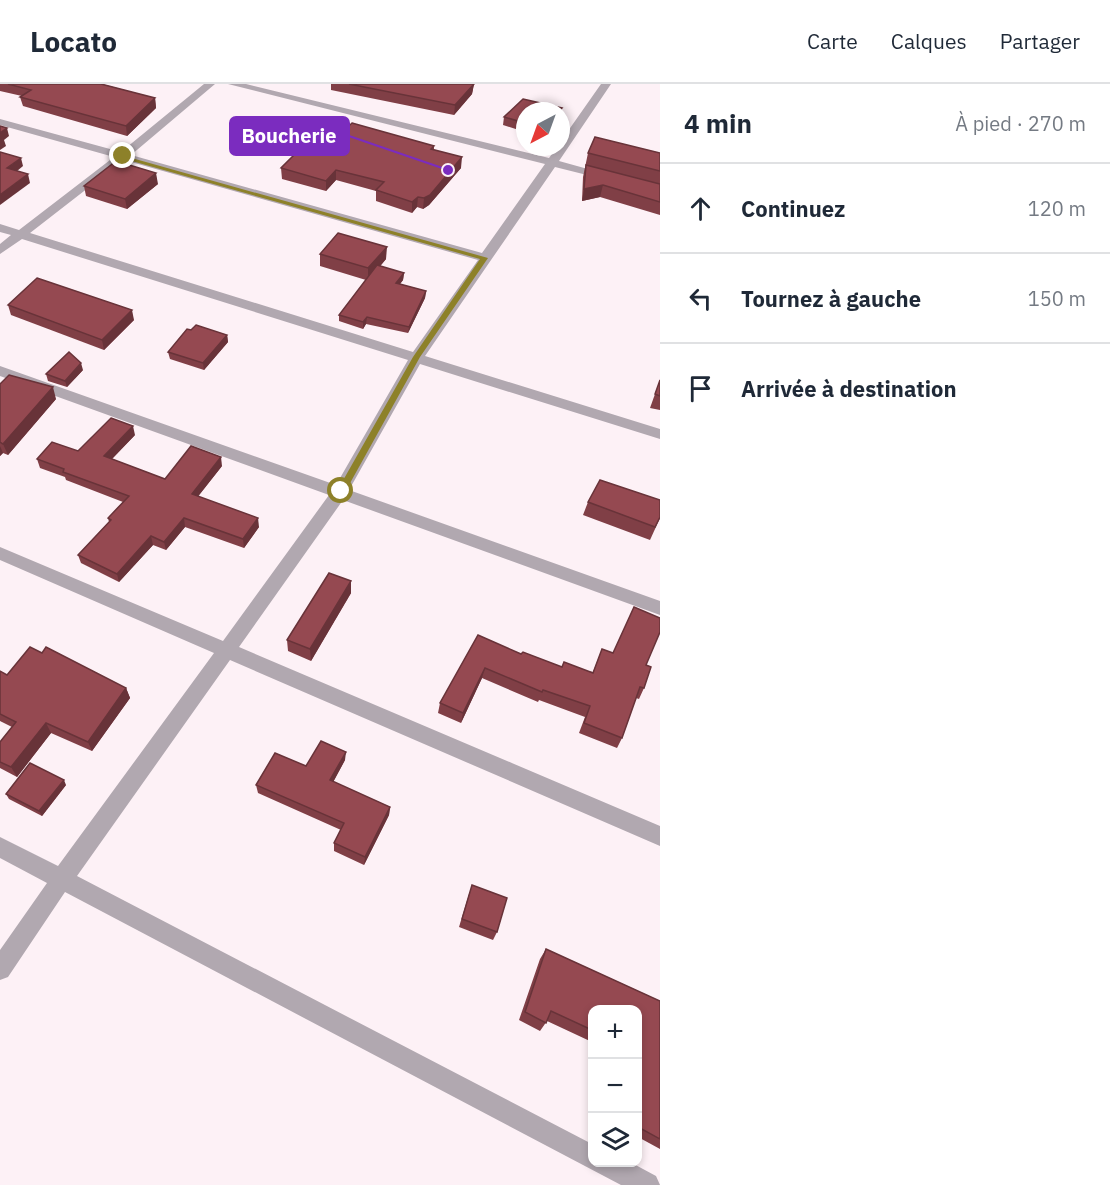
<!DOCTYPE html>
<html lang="fr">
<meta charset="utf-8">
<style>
:root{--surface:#fff;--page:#f2f2f3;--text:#1f2937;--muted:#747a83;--line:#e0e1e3}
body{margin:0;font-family:"IBM Plex Sans",sans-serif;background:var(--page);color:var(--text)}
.controls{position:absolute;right:18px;bottom:18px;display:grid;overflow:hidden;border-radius:12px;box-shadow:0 3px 9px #0003}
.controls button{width:54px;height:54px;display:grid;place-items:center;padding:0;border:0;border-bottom:2px solid var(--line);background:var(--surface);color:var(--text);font:30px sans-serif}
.compass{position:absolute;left:516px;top:18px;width:54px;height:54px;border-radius:50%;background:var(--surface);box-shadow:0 3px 9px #0003;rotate:221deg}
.stop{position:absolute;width:18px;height:18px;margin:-14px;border:4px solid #8d8129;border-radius:50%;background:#fff}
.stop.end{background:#8d8129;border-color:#fff;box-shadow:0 2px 6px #0008}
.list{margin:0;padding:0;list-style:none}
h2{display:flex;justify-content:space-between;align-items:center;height:78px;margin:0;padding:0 24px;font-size:26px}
h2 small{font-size:20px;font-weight:400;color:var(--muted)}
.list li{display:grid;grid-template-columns:39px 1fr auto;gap:18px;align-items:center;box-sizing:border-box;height:90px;padding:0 24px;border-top:2px solid var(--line)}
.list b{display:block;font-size:22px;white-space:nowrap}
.list em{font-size:20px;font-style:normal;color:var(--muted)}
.icon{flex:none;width:33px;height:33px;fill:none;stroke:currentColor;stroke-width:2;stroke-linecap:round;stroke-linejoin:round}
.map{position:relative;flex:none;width:660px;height:1101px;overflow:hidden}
header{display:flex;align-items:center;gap:36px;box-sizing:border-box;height:84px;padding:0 30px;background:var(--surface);border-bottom:2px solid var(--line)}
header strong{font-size:28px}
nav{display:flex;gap:33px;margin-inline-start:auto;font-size:21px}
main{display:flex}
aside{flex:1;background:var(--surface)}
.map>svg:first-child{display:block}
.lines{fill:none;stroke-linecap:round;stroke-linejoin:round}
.street{fill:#b1a8b0;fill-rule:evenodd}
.wall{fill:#803f46}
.shaded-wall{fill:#683339}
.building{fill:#954951;stroke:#683339;stroke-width:1.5}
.route{fill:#8d8129}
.leader{fill:none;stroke:#7b2cbf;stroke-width:2}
.callout-dot{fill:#7b2cbf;stroke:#fdf1f6;stroke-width:2}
.callout{fill:#7b2cbf;stroke:#7b2cbf;stroke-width:2}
.callout-label{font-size:20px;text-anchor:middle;font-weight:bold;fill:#fff}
</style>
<header>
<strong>Locato</strong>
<nav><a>Carte</a><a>Calques</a><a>Partager</a></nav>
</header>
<main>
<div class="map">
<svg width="660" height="1101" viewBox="0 0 660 1101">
<rect width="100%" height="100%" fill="#fdf1f6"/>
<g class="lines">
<path class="street" d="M 204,0 L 215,0 L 131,71 L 482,169 L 545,80 L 228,0 L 246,0 L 549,74 L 557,63 L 561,63 L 561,57 L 601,0 L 611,0 L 559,77 L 613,92 L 607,96 L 555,83 L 425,272 L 660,345 L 660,355 L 420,280 L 349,406 L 660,517 L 660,531 L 343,416 L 239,563 L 660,742 L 660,762 L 230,576 L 77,792 L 592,1060 L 592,1078 L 630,1078 L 656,1092 L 660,1101 L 621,1101 L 65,808 L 8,893 L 0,896 L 0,866 L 47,799 L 0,774 L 0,753 L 58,782 L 214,569 L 0,476 L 0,463 L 223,557 L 329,411 L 0,292 L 0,282 L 336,401 L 408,276 L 22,155 L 0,170 L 0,160 L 11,151 L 0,148 L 0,140 L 19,146 L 114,73 L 0,41 L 0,35 L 121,68 ZM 124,76 L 478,176 L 413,268 L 30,149 Z"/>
</g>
<g class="wall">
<path d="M 0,0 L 102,0 L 155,14 L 156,24 L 127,52 L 23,22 L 20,13 L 22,12 L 0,7 Z"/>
<path d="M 331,0 L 474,0 L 472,10 L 454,31 L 331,6 Z"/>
<path d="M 525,27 L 525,48 L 503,41 L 504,33 Z"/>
<path d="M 333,57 L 434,62 L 434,66 L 461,84 L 429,121 L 423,125 L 417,123 L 412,129 L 376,117 L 376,107 L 336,96 L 326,107 L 282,95 L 281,84 Z"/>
<path d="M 588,69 L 660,69 L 660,131 L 600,113 L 582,117 L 583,93 Z"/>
<path d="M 158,100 L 127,125 L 86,112 L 84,102 Z"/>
<path d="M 320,170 L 386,175 L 380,182 L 404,189 L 403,196 L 400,200 L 426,207 L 425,214 L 408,249 L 366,240 L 363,245 L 339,237 L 339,231 L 366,196 L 320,182 Z"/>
<path d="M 8,221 L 134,236 L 104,266 L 11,231 Z"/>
<path d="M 191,246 L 227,251 L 228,258 L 204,286 L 170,275 L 168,268 Z"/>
<path d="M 83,286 L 67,303 L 48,297 L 46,290 Z"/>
<path d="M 660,296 L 660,326 L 650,324 Z"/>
<path d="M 0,300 L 56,315 L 8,371 L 3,369 L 0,372 Z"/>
<path d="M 135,351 L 112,375 L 165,395 L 222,382 L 198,412 L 259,443 L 244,464 L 185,443 L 166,466 L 153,461 L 119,498 L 81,479 L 78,471 L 109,438 L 108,434 L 123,418 L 66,396 L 65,393 L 40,384 L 37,375 L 78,367 Z"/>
<path d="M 588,418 L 660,434 L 650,456 L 583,431 Z"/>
<path d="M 351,497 L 351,509 L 311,577 L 288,567 L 287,556 Z"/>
<path d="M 478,551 L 521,570 L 562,583 L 593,588 L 602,565 L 646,581 L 644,604 L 639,615 L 636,614 L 622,654 L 617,664 L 579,649 L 585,633 L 539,616 L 538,618 L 482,594 L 461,639 L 438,629 L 440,619 Z"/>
<path d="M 42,569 L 126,604 L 130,614 L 92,667 L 51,649 L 17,693 L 0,684 L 0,658 L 12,643 L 0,637 L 0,587 L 7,591 Z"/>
<path d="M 345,676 L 333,698 L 390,723 L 389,731 L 364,781 L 334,767 L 334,759 L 341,746 L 258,709 L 256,701 L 306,682 Z"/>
<path d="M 66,701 L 42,732 L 9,715 L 6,710 Z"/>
<path d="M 469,810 L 497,848 L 493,856 L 459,843 Z"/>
<path d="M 546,865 L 660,917 L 660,1065 L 638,1053 L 638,926 L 592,926 L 592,958 L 547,937 L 540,947 L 519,936 L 540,875 Z"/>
</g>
<g class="shaded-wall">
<path d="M 474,0 L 472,10 L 454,31 L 455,21 Z"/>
<path d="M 155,14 L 156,24 L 127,52 L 126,42 Z"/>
<path d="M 7,44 L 9,52 L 4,56 L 6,62 L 0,66 L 0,49 Z"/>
<path d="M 462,73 L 461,84 L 429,121 L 423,125 L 424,114 Z"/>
<path d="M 21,74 L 23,82 L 10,93 L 7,84 Z"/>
<path d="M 336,86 L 336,96 L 326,107 L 326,97 Z"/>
<path d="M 156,89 L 158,100 L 127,125 L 125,115 Z"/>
<path d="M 28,90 L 30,99 L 0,121 L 0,111 Z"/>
<path d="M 603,101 L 600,113 L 582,117 L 584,105 Z"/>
<path d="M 418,113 L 417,123 L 412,129 L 412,118 Z"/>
<path d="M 387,163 L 386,175 L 368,197 L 368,184 Z"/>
<path d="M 404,189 L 403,196 L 396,205 L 396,199 Z"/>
<path d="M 426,207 L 425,214 L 408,249 L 409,243 Z"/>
<path d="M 132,226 L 134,236 L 104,266 L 102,256 Z"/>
<path d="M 367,233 L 366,240 L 363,245 L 363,238 Z"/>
<path d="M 227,251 L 228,258 L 204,286 L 203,279 Z"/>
<path d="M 81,279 L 83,286 L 67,303 L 65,297 Z"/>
<path d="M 53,303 L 56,315 L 8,371 L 3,360 Z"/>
<path d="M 133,342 L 135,351 L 106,381 L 104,372 Z"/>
<path d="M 0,362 L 3,369 L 0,372 Z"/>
<path d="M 221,373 L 222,382 L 193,419 L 192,410 Z"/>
<path d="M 184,434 L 185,443 L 166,466 L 164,458 Z"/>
<path d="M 258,434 L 259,443 L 244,464 L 243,455 Z"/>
<path d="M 151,452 L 153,461 L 119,498 L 117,490 Z"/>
<path d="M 351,497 L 351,509 L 311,577 L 310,565 Z"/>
<path d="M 485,584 L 482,594 L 461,639 L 463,629 Z"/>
<path d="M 126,604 L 130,614 L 92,667 L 88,658 Z"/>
<path d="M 46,639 L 51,649 L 17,693 L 11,683 Z"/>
<path d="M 346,668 L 345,676 L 330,704 L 330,696 Z"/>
<path d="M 64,696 L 66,701 L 42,732 L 39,727 Z"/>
<path d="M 390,723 L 389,731 L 364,781 L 365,773 Z"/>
</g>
<g class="building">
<path d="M 8,0 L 101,0 L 155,14 L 126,42 L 20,13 L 31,6 Z"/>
<path d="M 349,0 L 474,0 L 455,21 Z"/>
<path d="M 523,15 L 562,24 L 559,27 L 525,27 L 525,39 L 504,33 Z"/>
<path d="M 352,39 L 434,62 L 431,65 L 462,73 L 430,111 L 424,114 L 418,113 L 412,118 L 376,106 L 384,98 L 336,86 L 326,97 L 281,84 L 313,52 L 333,57 Z"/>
<path d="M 0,42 L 7,44 L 0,49 Z"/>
<path d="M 595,53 L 660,69 L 660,87 L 588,69 Z"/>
<path d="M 0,68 L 21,74 L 7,84 L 28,90 L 0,111 Z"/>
<path d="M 116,77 L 156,89 L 125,115 L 84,102 Z"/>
<path d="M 586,81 L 660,100 L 660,118 L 603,101 L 584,105 Z"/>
<path d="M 338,149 L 387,163 L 368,184 L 320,170 Z"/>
<path d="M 377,181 L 404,189 L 396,199 L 426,207 L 409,243 L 367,233 L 363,238 L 339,231 Z"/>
<path d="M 37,194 L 132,226 L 102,256 L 8,221 Z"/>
<path d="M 196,241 L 227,251 L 203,279 L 168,268 L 187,245 L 191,246 Z"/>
<path d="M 69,268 L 81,279 L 65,297 L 46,290 Z"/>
<path d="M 9,291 L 53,303 L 3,360 L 0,358 L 0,300 Z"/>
<path d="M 660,296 L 660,312 L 655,310 Z"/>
<path d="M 111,334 L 133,342 L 104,372 L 165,395 L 191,362 L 221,373 L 192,410 L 258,434 L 243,455 L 184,434 L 164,458 L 151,452 L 117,490 L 78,471 L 111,436 L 108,434 L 129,412 L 63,388 L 64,385 L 37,375 L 52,358 L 78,367 Z"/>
<path d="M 600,396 L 660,416 L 660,433 L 655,443 L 588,418 Z"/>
<path d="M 329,489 L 351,497 L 310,565 L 287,556 Z"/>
<path d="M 634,523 L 660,534 L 660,548 L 646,581 L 651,583 L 644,604 L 640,603 L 622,654 L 584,639 L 590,622 L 543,606 L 542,608 L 485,584 L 463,629 L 440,619 L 478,551 L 521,570 L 523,568 L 562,583 L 564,578 L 593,589 L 602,565 L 613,569 Z"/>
<path d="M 30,563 L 42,569 L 46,563 L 126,604 L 88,658 L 46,639 L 11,683 L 0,678 L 0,658 L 16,638 L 0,630 L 0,587 L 7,591 Z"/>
<path d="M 321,657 L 346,668 L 330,696 L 390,723 L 365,773 L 334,759 L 344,739 L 256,701 L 275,669 L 306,682 Z"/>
<path d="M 30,679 L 64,696 L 39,727 L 6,710 Z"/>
<path d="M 472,801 L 507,814 L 497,848 L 462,835 Z"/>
<path d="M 546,865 L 660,917 L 660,1055 L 638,1043 L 638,926 L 592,926 L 592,946 L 551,927 L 546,939 L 525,928 Z"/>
</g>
<path class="route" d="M 121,71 L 488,174 L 420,273 L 344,410 L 337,407 L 413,273 L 480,175 L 121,74 Z"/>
<path class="leader" d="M448 86L349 52"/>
<circle class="callout-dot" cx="448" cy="86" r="6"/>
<rect class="callout" x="230" y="33" width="119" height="38" rx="6"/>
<g class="callout-label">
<text x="289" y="59">Boucherie</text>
</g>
</svg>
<div class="controls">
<button>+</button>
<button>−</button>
<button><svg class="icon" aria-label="layers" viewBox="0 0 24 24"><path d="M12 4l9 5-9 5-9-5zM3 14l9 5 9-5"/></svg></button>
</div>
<svg class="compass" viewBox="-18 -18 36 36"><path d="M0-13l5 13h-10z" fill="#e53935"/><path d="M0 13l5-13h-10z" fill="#747a83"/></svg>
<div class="stop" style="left:341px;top:407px"></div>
<div class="stop end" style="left:123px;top:72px"></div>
</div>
<aside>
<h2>4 min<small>À pied · 270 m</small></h2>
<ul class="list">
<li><svg class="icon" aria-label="ahead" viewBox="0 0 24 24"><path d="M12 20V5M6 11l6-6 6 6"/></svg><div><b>Continuez</b></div><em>120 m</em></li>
<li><svg class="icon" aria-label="left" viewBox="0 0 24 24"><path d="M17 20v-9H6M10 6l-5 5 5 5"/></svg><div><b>Tournez à gauche</b></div><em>150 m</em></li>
<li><svg class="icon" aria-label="arrive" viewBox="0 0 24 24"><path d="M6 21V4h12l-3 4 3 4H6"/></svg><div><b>Arrivée à destination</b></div></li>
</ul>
</aside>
</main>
